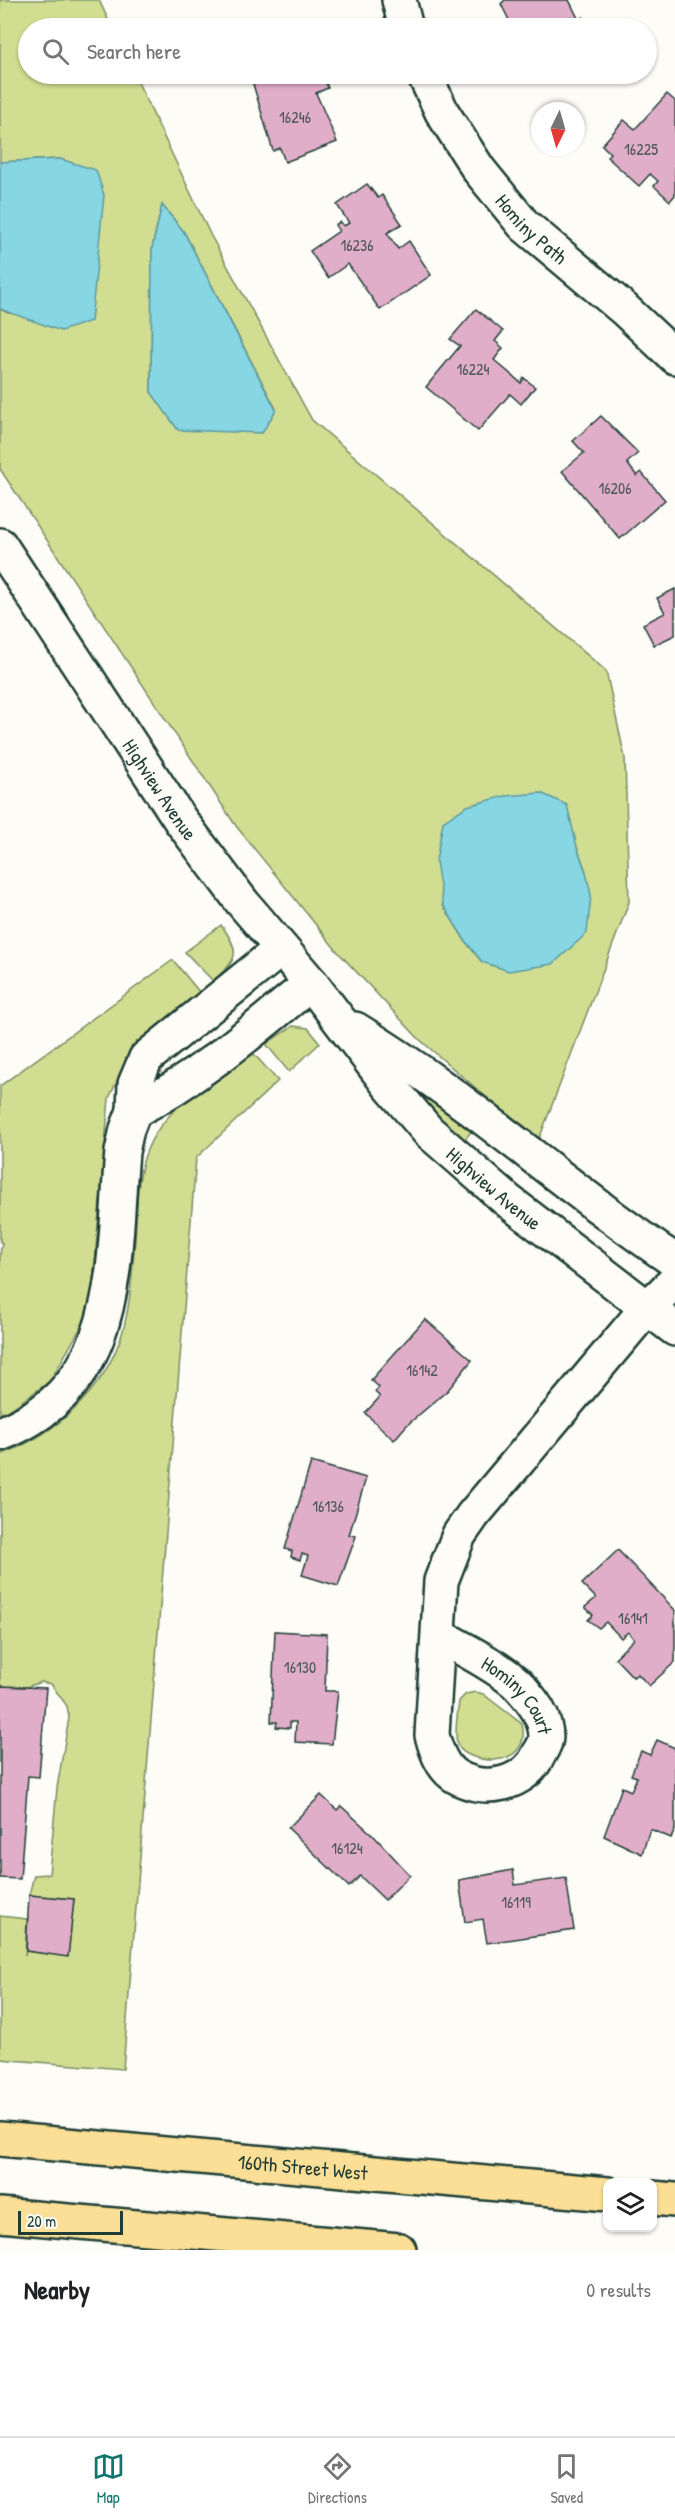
<!DOCTYPE html>
<style>
:root{--surface:#fff;--page:#f6f6f6;--text:#202124;--muted:#757577;--line:#e0e0e0;--accent:#0f766e}
body{margin:0;font-family:"Patrick Hand",sans-serif;background:var(--page);color:var(--text)}
.controls{position:absolute;right:18px;bottom:18px;display:grid;overflow:hidden;border-radius:12px;box-shadow:0 2px 4px #0004}
.controls button{width:54px;height:54px;display:grid;place-items:center;padding:0;border:0;border-bottom:2px solid var(--line);background:var(--surface);color:var(--text);font:30px sans-serif}
.compass{position:absolute;left:531px;top:102px;width:54px;height:54px;border-radius:50%;background:var(--surface);box-shadow:0 2px 4px #0004;rotate:185deg}
.scale{position:absolute;left:18px;bottom:15px;width:105px;box-sizing:border-box;padding-left:6px;border:3px solid #1f3d34;border-top:0;font-size:16px;line-height:21px;white-space:nowrap;color:#1f3d34;-webkit-text-stroke:4px #fdfcf7;paint-order:stroke}
.list{margin:0;padding:0;list-style:none}
h2{display:flex;justify-content:space-between;align-items:center;height:78px;margin:0;padding:0 24px;font-size:26px}
h2 small{font-size:20px;font-weight:400;color:var(--muted)}
.icon{flex:none;width:33px;height:33px;fill:none;stroke:currentColor;stroke-width:2;stroke-linecap:round;stroke-linejoin:round}
.map{position:relative;flex:none;width:675px;height:2250px;overflow:hidden}
.search{position:absolute;background:var(--surface);box-shadow:0 2px 4px #0004;left:18px;right:18px;top:18px;height:66px;display:flex;align-items:center;gap:15px;box-sizing:border-box;padding:0 21px;border-radius:33px;color:var(--muted);font-size:22px}
.sheet{height:186px;background:var(--surface)}
nav{display:flex;justify-content:space-around;align-items:center;box-sizing:border-box;height:84px;border-top:2px solid var(--line);background:var(--surface);font-size:16px;color:var(--muted)}
nav a{display:grid;justify-items:center;gap:3px}
nav .on{color:var(--accent)}
.map>svg:first-child{display:block}
.green{fill:#d1dd91;stroke:#788d62;stroke-width:1.5;fill-rule:evenodd}
.water{fill:#87d6e4;stroke:#5d999e;stroke-width:1.5}
.building{fill:#e1aeca;stroke:#1f3d34;stroke-width:1.5}
.lines{fill:none;stroke-linecap:round;stroke-linejoin:round}
.minor-casing{stroke:#1f3d34;stroke-width:38}
.major-casing{stroke:#1f3d34;stroke-width:38}
.minor{stroke:#fdfcf7;stroke-width:33}
.major{stroke:#fbdf96;stroke-width:33}
.labels{text-anchor:middle;dominant-baseline:central;stroke-width:4.5;stroke-linejoin:round;paint-order:stroke}
.number-label{font-size:16px;fill:#50595a}
.street-label{font-size:20px;fill:#1f3d34;stroke:#fdfcf7}
</style>
<div class="map">
<svg width="675" height="2250" viewBox="0 0 675 2250">
<rect width="100%" height="100%" fill="#fdfcf7"/>
<filter id="ink" filterUnits="userSpaceOnUse"><feTurbulence type="fractalNoise" baseFrequency=".0167" numOctaves="2"/><feDisplacementMap in="SourceGraphic" scale="12" xChannelSelector="R" yChannelSelector="G"/><feConvolveMatrix kernelMatrix="1 2 1 2 8 2 1 2 1" color-interpolation-filters="sRGB"/></filter>
<g filter="url(#ink)">
<g class="green">
<path d="M 0,0 L 99,0 L 112,28 L 28,28 L 28,74 L 134,74 L 211,236 L 312,420 L 606,671 L 625,758 L 629,902 L 538,1142 L 419,1039 L 337,951 L 236,826 L 0,469 L 0,309 L 8,313 L 91,321 L 96,260 L 60,159 L 0,162 ZM 162,205 L 184,232 L 276,409 L 151,392 L 152,248 ZM 577,847 L 586,872 L 482,962 L 466,942 L 443,905 Z"/>
<path d="M 221,925 C 242,953 237,960 213,981 L 185,952 Z"/>
<path d="M 173,960 L 200,993 L 141,1044 L 125,1065 L 109,1098 L 93,1282 L 88,1315 L 50,1381 L 11,1409 L 0,1414 L 0,1254 L 2,1243 L 0,1242 L 0,1086 Z"/>
<path d="M 293,1026 L 308,1028 L 320,1043 L 289,1072 L 266,1044 Z"/>
<path d="M 254,1054 L 278,1081 L 196,1158 L 123,2069 L 0,2059 L 0,1916 L 27,1919 L 25,1956 L 26,1951 L 68,1956 L 74,1899 L 29,1895 L 34,1875 L 49,1874 L 57,1788 L 69,1718 L 67,1706 L 51,1684 L 41,1682 L 26,1687 L 0,1686 L 0,1455 C 55,1435 104,1391 122,1334 C 131,1304 132,1271 135,1240 C 137,1210 136,1177 147,1150 C 165,1104 216,1080 254,1054 Z"/>
<path d="M 420,1092 L 474,1128 L 462,1143 L 416,1096 Z"/>
<path d="M 476,1692 L 483,1694 L 522,1724 C 533,1772 463,1765 457,1743 C 454,1731 458,1713 459,1701 L 466,1694 Z"/>
</g>
<g class="water">
<path d="M 60,159 L 96,170 L 104,195 L 91,321 L 61,331 L 0,309 L 0,162 Z"/>
<path d="M 162,205 L 184,232 L 276,410 L 262,433 L 178,430 L 151,392 L 152,248 Z"/>
<path d="M 541,793 L 567,805 L 577,847 L 586,872 L 591,895 L 587,933 L 553,964 L 509,971 L 482,962 L 466,942 L 443,905 L 436,861 L 443,822 L 467,806 L 505,796 Z"/>
</g>
<g class="building">
<path d="M 505,0 L 569,0 L 579,20 L 583,17 L 589,28 L 513,28 L 501,4 Z"/>
<path d="M 271,74 L 323,74 L 328,88 L 316,93 L 337,142 L 285,162 L 280,148 L 273,151 L 253,84 L 257,80 L 272,77 Z"/>
<path d="M 534,74 L 554,74 L 538,81 Z"/>
<path d="M 667,94 L 675,101 L 675,195 L 670,201 L 654,186 L 658,181 L 650,174 L 639,186 L 607,157 L 610,153 L 602,145 L 624,120 L 635,129 Z"/>
<path d="M 367,184 L 378,198 L 382,195 L 402,224 L 387,233 L 398,249 L 409,241 L 431,275 L 380,310 L 348,264 L 328,278 L 310,251 L 339,231 L 335,225 L 340,222 L 344,226 L 349,223 L 337,205 Z"/>
<path d="M 476,309 L 503,331 L 495,341 L 503,348 L 494,360 L 521,383 L 524,378 L 535,387 L 521,404 L 510,394 L 478,431 L 426,387 L 460,346 L 450,339 Z"/>
<path d="M 601,416 L 638,453 L 627,463 L 637,476 L 641,472 L 665,500 L 620,539 L 562,471 L 584,453 L 573,441 Z"/>
<path d="M 675,589 L 675,635 L 654,645 L 643,624 L 665,613 L 657,598 Z"/>
<path d="M 425,1319 L 472,1360 L 448,1390 L 406,1426 L 394,1440 L 365,1413 L 380,1397 L 375,1392 L 379,1387 L 371,1380 Z"/>
<path d="M 311,1462 L 366,1478 L 349,1535 L 356,1536 L 338,1586 L 302,1575 L 308,1556 L 302,1554 L 300,1560 L 291,1557 L 292,1551 L 285,1549 Z"/>
<path d="M 618,1550 L 675,1610 L 675,1662 L 649,1686 L 638,1674 L 633,1677 L 615,1658 L 634,1639 L 628,1632 L 621,1638 L 606,1622 L 599,1628 L 588,1620 L 593,1615 L 585,1607 L 596,1598 L 582,1584 Z"/>
<path d="M 275,1631 L 327,1634 L 325,1691 L 338,1691 L 332,1744 L 295,1742 L 296,1722 L 290,1722 L 290,1728 L 276,1727 L 277,1722 L 271,1722 Z"/>
<path d="M 0,1686 L 46,1688 L 39,1777 L 28,1776 L 20,1879 L 0,1878 Z"/>
<path d="M 657,1740 L 675,1748 L 675,1830 L 671,1838 L 650,1829 L 642,1854 L 604,1836 L 622,1787 L 631,1791 L 637,1777 L 631,1775 L 641,1751 L 650,1755 Z"/>
<path d="M 321,1795 L 337,1810 L 341,1806 L 374,1836 L 410,1875 L 385,1900 L 360,1876 L 349,1887 L 288,1828 Z"/>
<path d="M 513,1870 L 515,1885 L 566,1878 L 574,1930 L 487,1943 L 483,1919 L 465,1922 L 459,1880 Z"/>
<path d="M 29,1895 L 74,1899 L 68,1957 L 26,1951 Z"/>
</g>
<g class="lines">
<g class="minor-casing">
<g id="minor">
<path d="M 399,0 L 406,28"/>
<path id="s1" d="M 424,74 L 442,112 L 479,170 L 524,225 L 624,309 L 675,357"/>
<path id="s2" d="M 0,545 L 181,821 L 242,902 L 311,983 L 388,1084 L 428,1131 L 507,1200 L 675,1329"/>
<path d="M 281,949 L 146,1058 L 135,1084 L 134,1111 C 199,1078 255,1029 311,983"/>
<path d="M 355,1029 C 468,1097 565,1188 675,1261"/>
<path d="M 0,1434 C 125,1385 112,1262 122,1152 L 127,1129 L 134,1111"/>
<path id="s3" d="M 438,1635 C 460,1647 503,1669 519,1686 C 532,1700 546,1717 546,1737 C 546,1743 542,1749 539,1754 C 525,1785 485,1793 457,1777 C 442,1769 436,1750 432,1735 L 441,1581 L 459,1535 L 473,1515 L 646,1309 L 675,1281"/>
</g>
</g>
<g class="major-casing">
<g id="major">
<path id="s4" d="M 0,2139 L 608,2194"/>
<path d="M 652,2198 L 675,2200"/>
<path d="M 0,2215 L 399,2250"/>
</g>
</g>
<use href="#minor" class="minor"/>
<use href="#major" class="major"/>
</g>
</g>
<g class="labels">
<g class="number-label">
<text x="295" y="117">16246</text>
<text x="641" y="149">16225</text>
<text x="357" y="245">16236</text>
<text x="473" y="369">16224</text>
<text x="615" y="488">16206</text>
<text x="422" y="1370">16142</text>
<text x="328" y="1506">16136</text>
<text x="633" y="1618">16141</text>
<text x="300" y="1667">16130</text>
<text x="347" y="1848">16124</text>
<text x="516" y="1902">16119</text>
</g>
<g class="street-label">
<text stroke="none"><textPath href="#s1" startOffset="190">Hominy Path</textPath></text>
<text stroke="none"><textPath href="#s2" startOffset="292">Highview Avenue</textPath></text>
<text stroke="none"><textPath href="#s2" startOffset="814">Highview Avenue</textPath></text>
<text stroke="none"><textPath href="#s3" startOffset="102">Hominy Court</textPath></text>
<text stroke="none"><textPath href="#s4" startOffset="304">160th Street West</textPath></text>
</g>
</g>
</svg>
<div class="controls">
<button><svg class="icon" aria-label="layers" viewBox="0 0 24 24"><path d="M12 4l9 5-9 5-9-5zM3 14l9 5 9-5"/></svg></button>
</div>
<svg class="compass" viewBox="-18 -18 36 36"><path d="M0-13l5 13h-10z" fill="#e53935"/><path d="M0 13l5-13h-10z" fill="#757577"/></svg>
<div class="scale">20 m</div>
<div class="search"><svg class="icon" aria-label="search" viewBox="0 0 24 24"><circle cx="10" cy="10" r="6"/><path d="M15 15l6 6"/></svg>Search here</div>
</div>
<section class="sheet">
<h2>Nearby<small>0 results</small></h2>
<ul class="list">
</ul>
</section>
<nav>
<a class="on"><svg class="icon" aria-label="map" viewBox="0 0 24 24"><path d="M3 6l6-2 6 2 6-2v14l-6 2-6-2-6 2zM9 4v14M15 6v14"/></svg>Map</a>
<a><svg class="icon" aria-label="directions" viewBox="0 0 24 24"><path d="M12 3l9 9-9 9-9-9zM9 14v-3h6M13 9l2 2-2 2"/></svg>Directions</a>
<a><svg class="icon" aria-label="saved" viewBox="0 0 24 24"><path d="M7 4h10v16l-5-4-5 4z"/></svg>Saved</a>
</nav>
